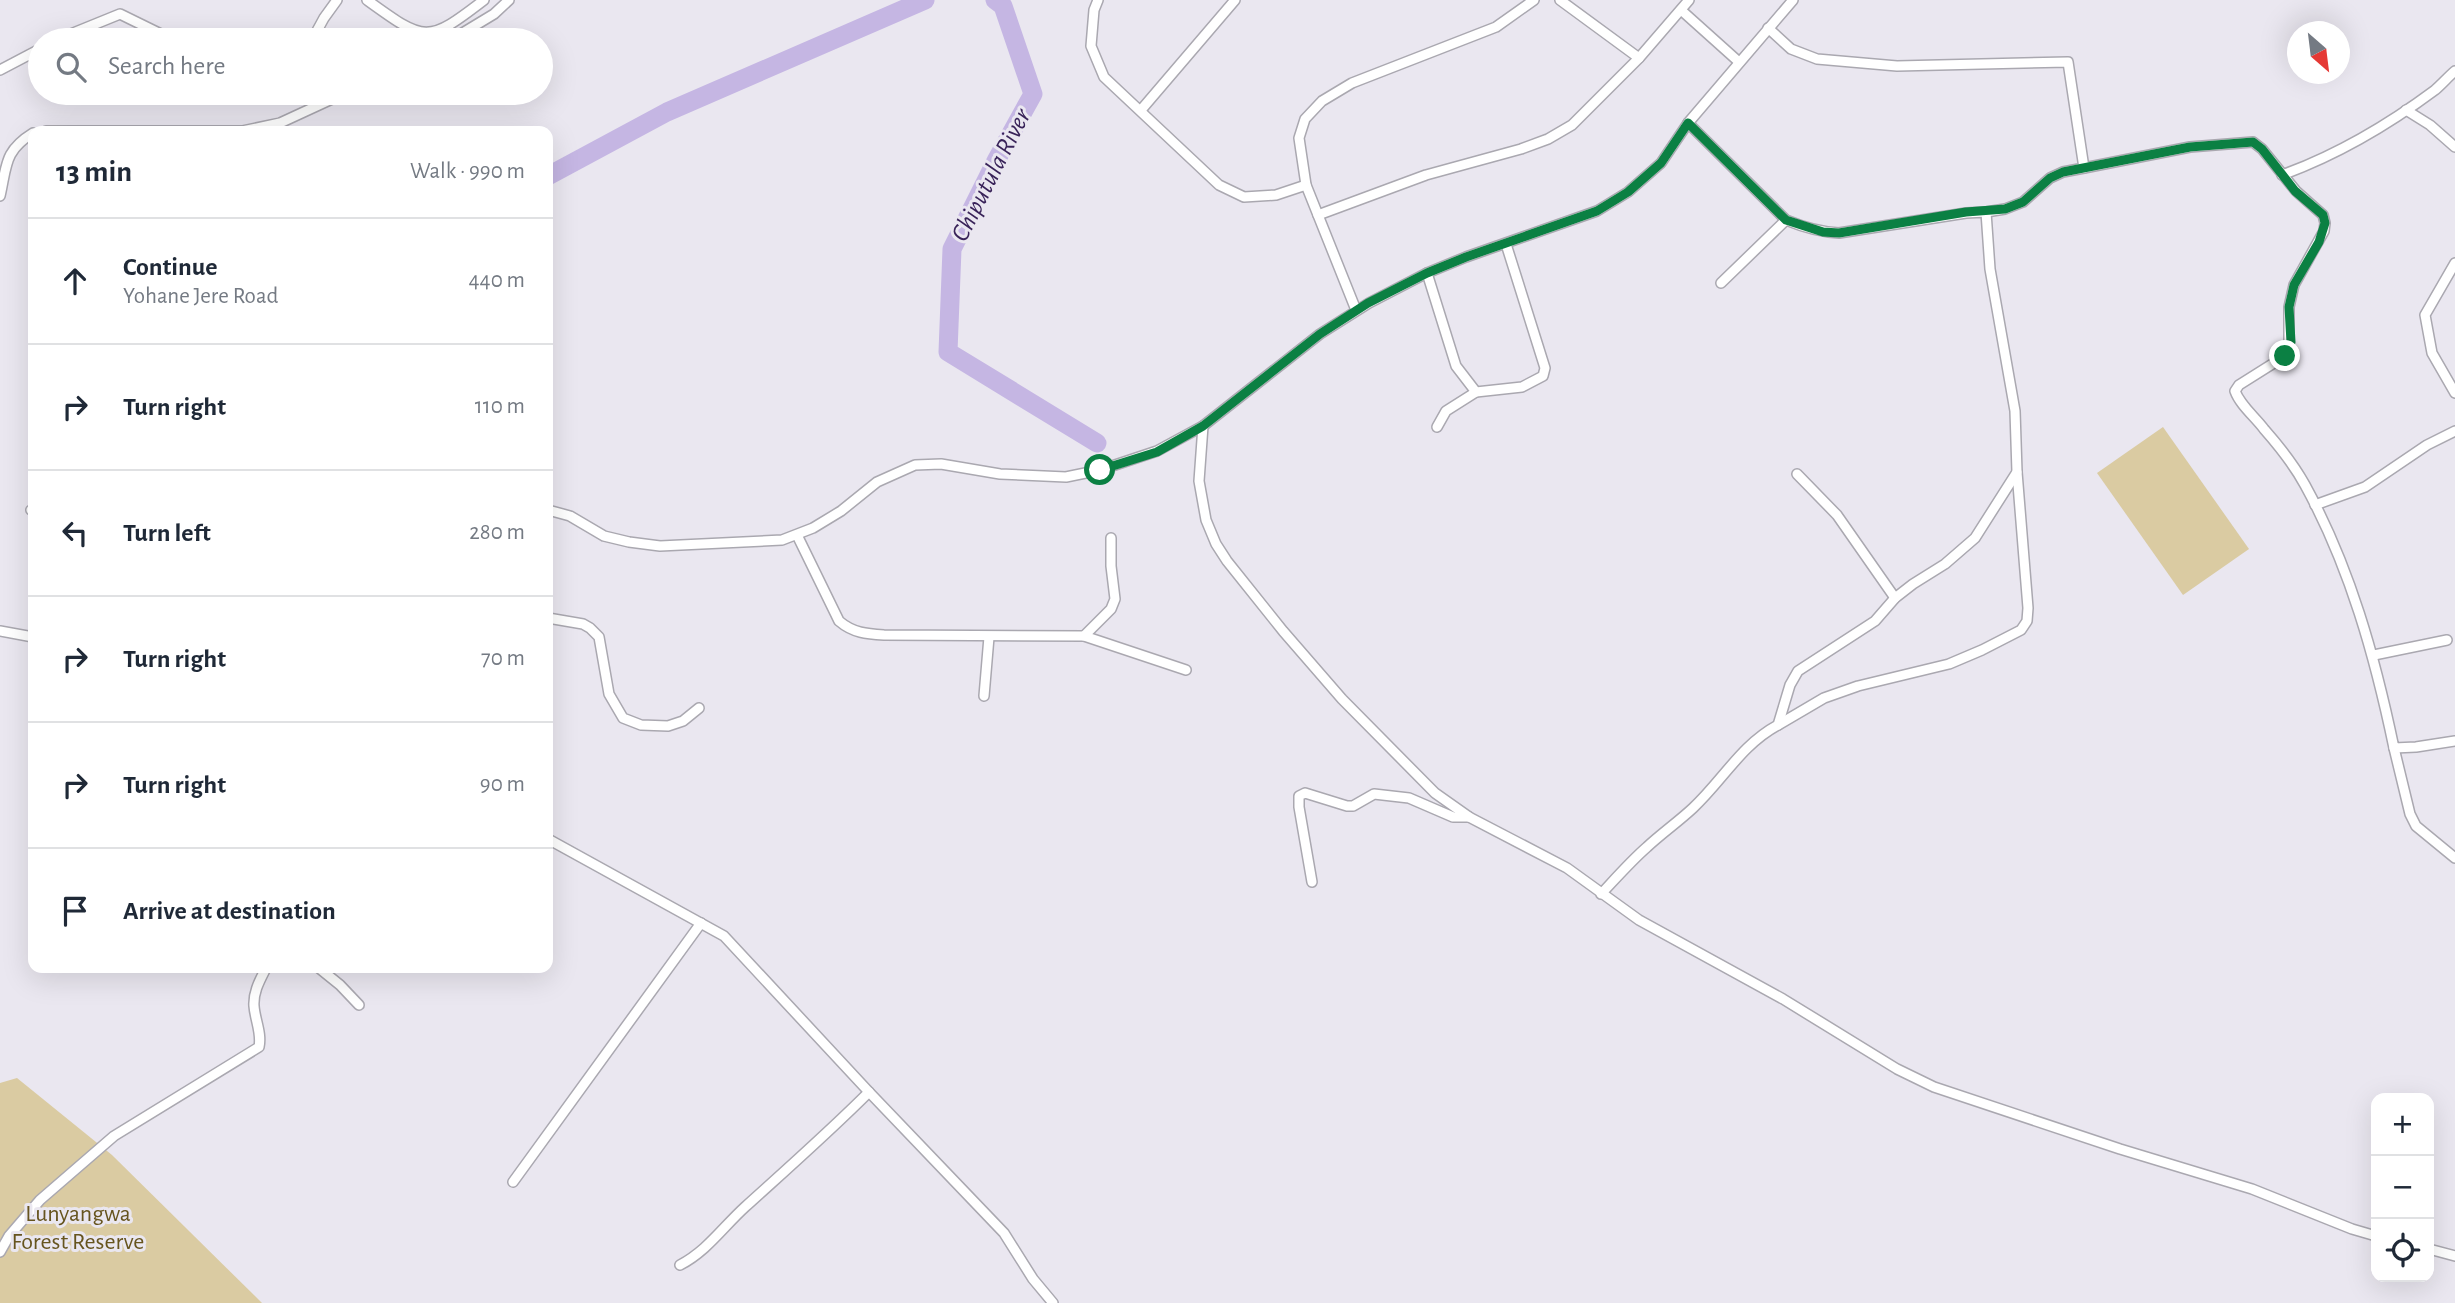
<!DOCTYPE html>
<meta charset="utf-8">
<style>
:root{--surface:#fff;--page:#f6f6f7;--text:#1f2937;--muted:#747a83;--line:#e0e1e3}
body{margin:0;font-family:"Alegreya Sans",sans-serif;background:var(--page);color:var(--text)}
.controls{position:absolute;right:21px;bottom:21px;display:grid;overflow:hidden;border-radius:14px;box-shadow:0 7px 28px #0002}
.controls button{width:63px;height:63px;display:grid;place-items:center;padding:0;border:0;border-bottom:2px solid var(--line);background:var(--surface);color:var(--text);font:35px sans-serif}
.compass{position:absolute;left:2287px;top:21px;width:63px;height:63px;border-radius:50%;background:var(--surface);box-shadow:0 7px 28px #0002;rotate:152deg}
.stop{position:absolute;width:21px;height:21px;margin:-16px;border:5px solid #0b8043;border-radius:50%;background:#fff}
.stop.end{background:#0b8043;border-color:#fff;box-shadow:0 2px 7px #0008}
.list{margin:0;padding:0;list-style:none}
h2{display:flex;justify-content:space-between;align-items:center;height:91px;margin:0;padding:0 28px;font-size:30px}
h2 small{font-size:23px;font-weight:400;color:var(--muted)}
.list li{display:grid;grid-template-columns:46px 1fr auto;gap:21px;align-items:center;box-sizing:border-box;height:126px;padding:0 28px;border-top:2px solid var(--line)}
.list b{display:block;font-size:26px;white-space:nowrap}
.list p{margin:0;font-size:23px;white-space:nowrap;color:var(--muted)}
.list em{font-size:23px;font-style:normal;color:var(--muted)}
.icon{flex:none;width:38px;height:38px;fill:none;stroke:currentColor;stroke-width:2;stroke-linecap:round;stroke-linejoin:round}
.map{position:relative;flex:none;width:2455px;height:1303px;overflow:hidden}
.search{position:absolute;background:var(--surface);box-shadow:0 7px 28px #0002;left:28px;top:28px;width:525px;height:77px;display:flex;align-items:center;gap:18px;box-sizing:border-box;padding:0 24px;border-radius:38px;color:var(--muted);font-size:26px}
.panel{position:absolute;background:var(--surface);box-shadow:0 7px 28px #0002;left:28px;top:126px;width:525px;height:847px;border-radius:14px}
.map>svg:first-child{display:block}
.green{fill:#dacba2}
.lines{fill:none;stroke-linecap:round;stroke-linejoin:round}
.river{stroke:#c5b6e3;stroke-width:19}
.street-casing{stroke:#aaa8b0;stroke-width:12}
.street{stroke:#fff;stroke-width:9}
.route{stroke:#0b8043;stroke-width:9}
.labels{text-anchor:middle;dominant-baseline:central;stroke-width:6;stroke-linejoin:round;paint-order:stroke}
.park-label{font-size:24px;fill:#66541e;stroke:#eae7f0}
.water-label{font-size:26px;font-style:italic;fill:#392359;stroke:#eae7f0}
</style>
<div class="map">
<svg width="2455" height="1303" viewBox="0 0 2455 1303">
<rect width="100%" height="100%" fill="#eae7f0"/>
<g class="green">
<path d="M 2163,427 L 2249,549 L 2183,595 L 2097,473 Z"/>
<path d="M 17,1078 L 112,1155 L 262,1303 L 0,1303 L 0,1083 Z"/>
</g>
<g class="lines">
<g class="river">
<path d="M 995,0 L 1003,6 L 1033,94 L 997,159 L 952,249 L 948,352 L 1097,443"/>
<path d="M 548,176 L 667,112 L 925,0"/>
</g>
<g class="street-casing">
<g id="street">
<path d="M 367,0 C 425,42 427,44 484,0"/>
<path d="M 1098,0 L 1094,10 L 1091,46 L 1104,77 L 1219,185 L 1244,197 L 1276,195 L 1306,185"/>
<path d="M 1560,0 L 1639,58"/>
<path d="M 1681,10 L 1739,62"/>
<path d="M 1768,28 L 1791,49 L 1817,59 L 1897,66 L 2068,62 L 2084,168 L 2063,172 L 2050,178 L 2023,202 L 2005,209 L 1986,212"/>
<path d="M 56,40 L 120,14 L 173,40"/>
<path d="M 312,40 L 324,18 L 337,0"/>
<path d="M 451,40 L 494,14 L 509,0"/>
<path d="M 0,70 L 40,49"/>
<path d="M 1141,110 L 1235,0"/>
<path d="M 2406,110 L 2430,125 L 2455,147"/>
<path d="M 46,131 L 242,131 L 280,123 L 345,93"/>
<path d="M 2084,168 L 2190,147 L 2253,142 L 2262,149 L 2296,191 L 2323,215 L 2325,223 L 2324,231 L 2294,285 L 2289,307 L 2289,350 L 2285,356 L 2239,385 L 2235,391 C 2240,405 2255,417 2264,429 C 2279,446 2294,465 2305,485 C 2350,567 2375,657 2394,748 L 2416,747 L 2455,741"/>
<path d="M 2282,175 C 2337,155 2388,125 2435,90 C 2442,84 2448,77 2455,71"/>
<path d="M 0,196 C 7,165 4,151 33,133"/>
<path d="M 1318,215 L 1426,175 L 1521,149 L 1548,139 L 1572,125 L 1639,58 L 1689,0"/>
<path d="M 2455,263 L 2425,315 L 2432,353 L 2455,393"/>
<path d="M 1427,273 L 1456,366 L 1476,392 L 1522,387 L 1543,376 L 1545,368 L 1506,244"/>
<path d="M 1721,283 L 1786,220"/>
<path d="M 1356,310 L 1306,185 L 1299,138 L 1305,119 L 1322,101 L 1352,83 L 1496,27 L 1534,0"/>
<path d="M 1203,426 L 1199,481 L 1206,520 L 1216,544 L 1227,561 L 1283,631 L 1342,699 L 1435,793 L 1469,817 L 1567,868 L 1639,920 L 1783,999 L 1897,1069 L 1934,1087 L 2120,1149 L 2252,1189 L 2352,1229 L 2376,1236"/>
<path d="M 1437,427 L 1446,411 L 1476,392"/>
<path d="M 1797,474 L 1837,515 L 1895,598"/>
<path d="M 2315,505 L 2365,487 L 2427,445 L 2455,431"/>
<path d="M 31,510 L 33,509"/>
<path d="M 548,510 L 570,516 L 604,536 L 629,542 L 660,546 L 782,540 L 813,528 L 841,511 L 877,482 L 915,465 L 941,464 L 1000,474 L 1066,477 L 1100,470 L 1157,451 L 1203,426 L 1320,334 L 1369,303 L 1427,273 L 1466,257 L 1597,211 L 1628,192 L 1661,163 L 1688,123 L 1793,0"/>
<path d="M 797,535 L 839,621 C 853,633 867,634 884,635 L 1084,636 L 1186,670"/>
<path d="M 548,618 L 583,624 L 590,628 L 599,637 L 609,694 L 623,718 L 641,725 L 668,726 L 683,721 L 699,708"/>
<path d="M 0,631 L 33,637"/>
<path d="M 1084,636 L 1111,609 L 1115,599 L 1111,566 L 1111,538"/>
<path d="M 2374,655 L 2447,640"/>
<path d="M 984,696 L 989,637"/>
<path d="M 1778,725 L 1824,698 L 1858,686 L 1949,664 L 1982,650 L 2021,630 L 2027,621 L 2028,608 L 2017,472"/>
<path d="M 2394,748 L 2410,814 L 2416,826 L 2455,858"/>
<path d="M 548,839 L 724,936 L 869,1092 L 1004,1233 L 1033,1279 L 1053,1303"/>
<path d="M 1312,882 L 1299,807 L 1299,796 L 1305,793 L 1347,806 L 1353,806 L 1374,794 L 1409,798 L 1453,817 L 1469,817"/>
<path d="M 1601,894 C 1616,878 1631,861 1647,847 C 1662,833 1678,822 1693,808 C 1723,780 1741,745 1778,725 L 1790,685 L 1798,671 L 1875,621 L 1895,598 L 1913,584 L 1945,564 L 1975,538 L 2017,472 L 2015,411 L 1990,269 L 1986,212 L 1966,213 L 1839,233 C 1820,232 1803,227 1786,220 L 1688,123"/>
<path d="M 319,968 L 340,985 L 359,1005"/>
<path d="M 513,1182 L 701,923"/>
<path d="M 2429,1249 L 2455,1256"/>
<path d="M 0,1252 L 9,1236 L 40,1200 L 114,1136 L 259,1047 C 262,1033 255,1020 254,1006 C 253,992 260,980 266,968"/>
<path d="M 680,1265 C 707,1251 723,1227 745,1207 C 787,1169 829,1132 869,1092"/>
</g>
</g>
<use href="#street" class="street"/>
</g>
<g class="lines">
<path class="route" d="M 1100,470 L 1157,452 L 1203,426 L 1320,334 L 1368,303 L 1427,273 L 1466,257 L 1597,211 L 1628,192 L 1661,163 L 1688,123 L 1786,220 L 1823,232 L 1839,233 L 1966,212 L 2005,209 L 2023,202 L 2050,178 L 2063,172 L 2190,147 L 2253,142 L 2262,149 L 2295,191 L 2323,215 L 2325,223 L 2319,242 L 2294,285 L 2289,307 L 2291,342 L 2285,356"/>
</g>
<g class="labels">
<g class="park-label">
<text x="78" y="1214">Lunyangwa<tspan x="78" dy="28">Forest Reserve</tspan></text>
</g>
<g class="water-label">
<text transform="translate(991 175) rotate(-63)">Chiputula River</text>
</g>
</g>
</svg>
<div class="controls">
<button>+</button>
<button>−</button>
<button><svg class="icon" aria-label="locate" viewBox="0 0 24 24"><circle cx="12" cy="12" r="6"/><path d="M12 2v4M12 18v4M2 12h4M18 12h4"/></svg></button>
</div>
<svg class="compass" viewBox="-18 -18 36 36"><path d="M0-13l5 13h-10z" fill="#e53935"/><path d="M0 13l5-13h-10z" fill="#747a83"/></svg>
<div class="stop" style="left:1100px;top:470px"></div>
<div class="stop end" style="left:2285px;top:356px"></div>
<div class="search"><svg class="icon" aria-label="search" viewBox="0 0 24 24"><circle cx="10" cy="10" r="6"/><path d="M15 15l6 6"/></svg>Search here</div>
<section class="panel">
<h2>13 min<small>Walk · 990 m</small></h2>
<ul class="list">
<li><svg class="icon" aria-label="ahead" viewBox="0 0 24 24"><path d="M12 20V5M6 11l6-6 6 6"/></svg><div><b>Continue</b><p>Yohane Jere Road</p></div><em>440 m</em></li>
<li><svg class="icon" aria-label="right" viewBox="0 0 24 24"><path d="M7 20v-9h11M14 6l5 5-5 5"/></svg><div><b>Turn right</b></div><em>110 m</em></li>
<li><svg class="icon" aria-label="left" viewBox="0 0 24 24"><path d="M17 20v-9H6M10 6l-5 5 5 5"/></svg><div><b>Turn left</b></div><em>280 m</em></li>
<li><svg class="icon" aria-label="right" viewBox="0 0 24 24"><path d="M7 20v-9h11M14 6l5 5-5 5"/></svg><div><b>Turn right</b></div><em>70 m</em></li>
<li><svg class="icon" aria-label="right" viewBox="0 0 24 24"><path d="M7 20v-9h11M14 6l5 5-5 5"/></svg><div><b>Turn right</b></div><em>90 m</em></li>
<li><svg class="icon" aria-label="arrive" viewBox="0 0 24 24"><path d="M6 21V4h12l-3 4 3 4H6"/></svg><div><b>Arrive at destination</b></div></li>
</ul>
</section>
</div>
